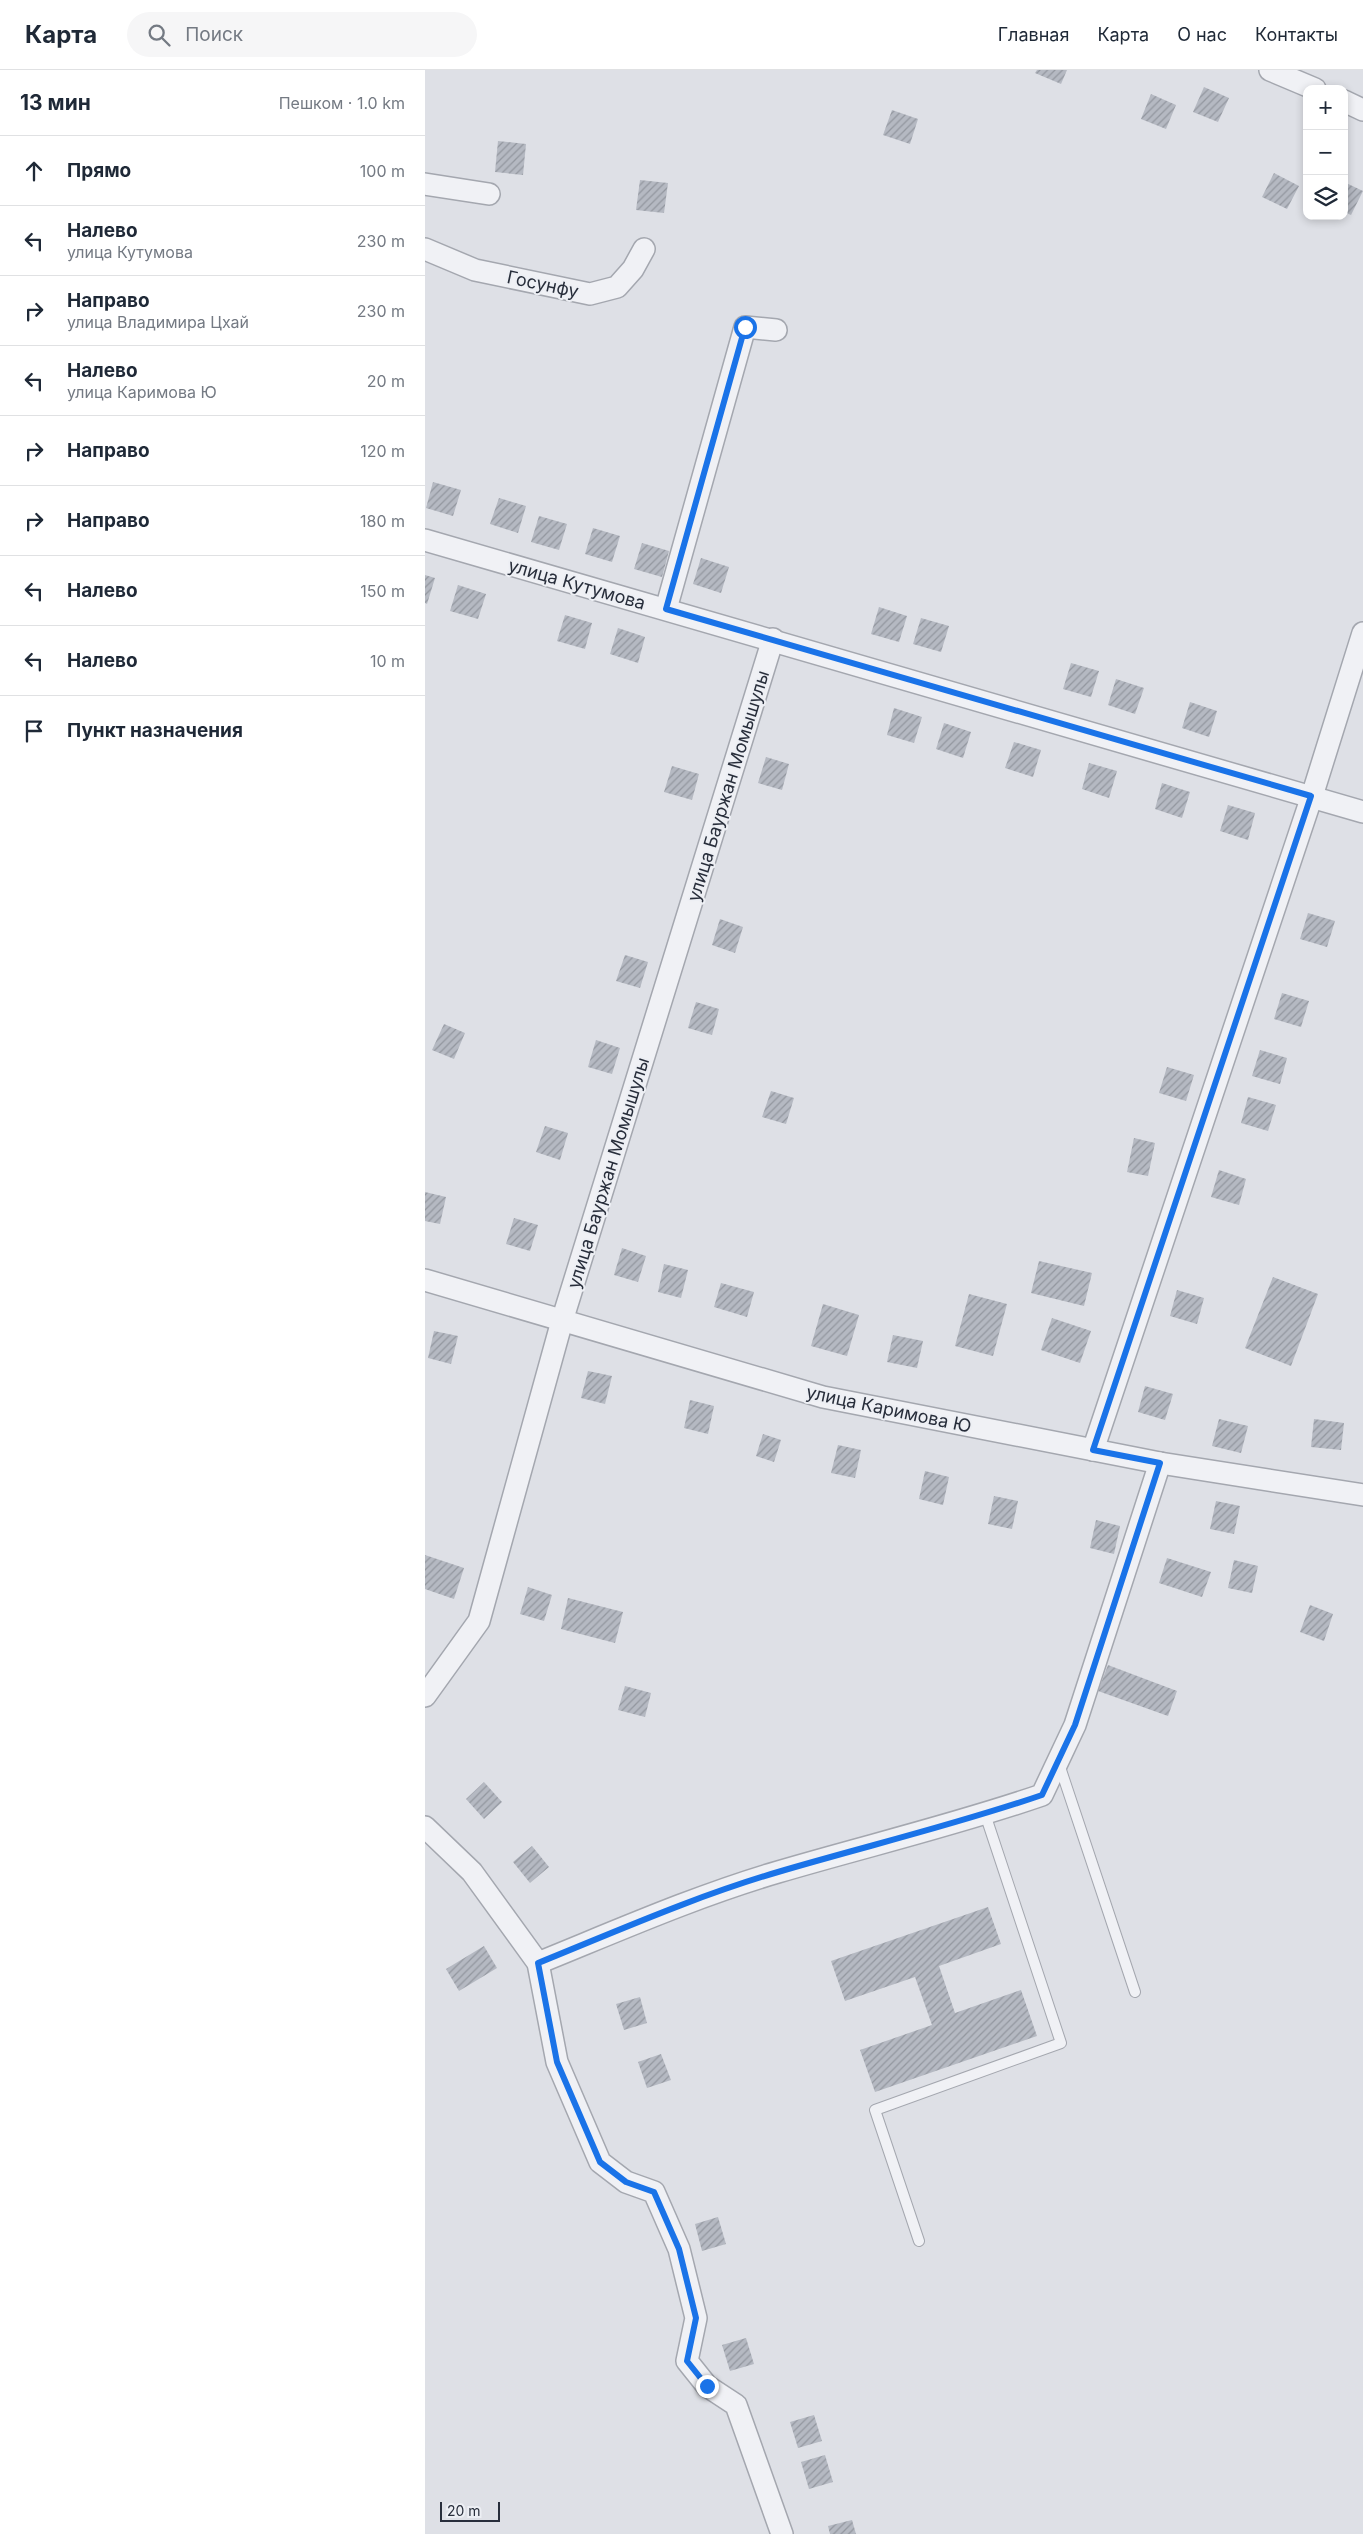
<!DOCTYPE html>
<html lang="ru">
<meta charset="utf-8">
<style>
:root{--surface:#fff;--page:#f6f6f7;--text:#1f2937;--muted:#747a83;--line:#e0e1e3}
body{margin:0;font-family:Inter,sans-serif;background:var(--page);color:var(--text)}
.controls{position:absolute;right:15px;top:15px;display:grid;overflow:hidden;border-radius:10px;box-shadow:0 2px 8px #0003}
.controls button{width:45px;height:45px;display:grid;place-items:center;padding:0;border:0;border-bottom:1px solid var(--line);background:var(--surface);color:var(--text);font:25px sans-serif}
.scale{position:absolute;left:15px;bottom:12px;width:60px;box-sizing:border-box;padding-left:5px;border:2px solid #282e3b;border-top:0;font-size:14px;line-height:18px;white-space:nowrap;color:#282e3b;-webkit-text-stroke:4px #edeff4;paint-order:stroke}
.stop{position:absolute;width:15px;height:15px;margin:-11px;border:4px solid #1a73e8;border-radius:50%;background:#fff}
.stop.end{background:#1a73e8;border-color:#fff;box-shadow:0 1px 5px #0008}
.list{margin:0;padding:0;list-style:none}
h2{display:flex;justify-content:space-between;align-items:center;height:65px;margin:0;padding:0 20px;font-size:21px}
h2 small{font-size:16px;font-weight:400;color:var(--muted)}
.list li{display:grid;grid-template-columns:32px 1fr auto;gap:15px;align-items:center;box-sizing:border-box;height:70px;padding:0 20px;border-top:1px solid var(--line)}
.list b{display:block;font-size:19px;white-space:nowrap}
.list p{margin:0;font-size:16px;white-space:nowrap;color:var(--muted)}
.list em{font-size:16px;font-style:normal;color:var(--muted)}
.icon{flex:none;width:28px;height:28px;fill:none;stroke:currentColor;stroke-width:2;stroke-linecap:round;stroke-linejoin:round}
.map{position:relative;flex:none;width:938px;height:2464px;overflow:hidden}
header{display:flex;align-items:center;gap:30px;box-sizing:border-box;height:70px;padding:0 25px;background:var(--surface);border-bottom:1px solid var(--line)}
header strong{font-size:24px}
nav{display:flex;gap:28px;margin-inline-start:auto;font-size:18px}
.search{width:350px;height:45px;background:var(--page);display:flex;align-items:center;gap:12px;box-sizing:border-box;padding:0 18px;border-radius:28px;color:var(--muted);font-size:19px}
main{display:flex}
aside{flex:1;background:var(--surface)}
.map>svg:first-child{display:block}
.building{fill:url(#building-hatch)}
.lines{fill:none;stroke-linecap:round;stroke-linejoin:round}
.service-casing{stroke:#a4a7af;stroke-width:12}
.minor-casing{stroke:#a4a7af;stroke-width:24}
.service{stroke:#f0f1f5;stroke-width:10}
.minor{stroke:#f0f1f5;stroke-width:21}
.route{stroke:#1a73e8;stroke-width:6}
.labels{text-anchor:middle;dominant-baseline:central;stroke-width:4;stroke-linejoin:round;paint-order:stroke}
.street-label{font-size:18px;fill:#282e3b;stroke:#edeff4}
</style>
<header>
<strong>Карта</strong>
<div class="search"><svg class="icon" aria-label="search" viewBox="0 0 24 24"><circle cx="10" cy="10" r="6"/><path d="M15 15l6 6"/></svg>Поиск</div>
<nav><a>Главная</a><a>Карта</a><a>О нас</a><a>Контакты</a></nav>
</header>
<main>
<aside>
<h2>13 мин<small>Пешком · 1.0 km</small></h2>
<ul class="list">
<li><svg class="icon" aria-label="ahead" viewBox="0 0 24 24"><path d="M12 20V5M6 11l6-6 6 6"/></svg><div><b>Прямо</b></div><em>100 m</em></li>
<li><svg class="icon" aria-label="left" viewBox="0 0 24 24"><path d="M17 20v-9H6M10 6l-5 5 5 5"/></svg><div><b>Налево</b><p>улица Кутумова</p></div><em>230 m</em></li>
<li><svg class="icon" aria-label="right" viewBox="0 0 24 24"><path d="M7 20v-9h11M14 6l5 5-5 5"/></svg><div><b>Направо</b><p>улица Владимира Цхай</p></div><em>230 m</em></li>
<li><svg class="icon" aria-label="left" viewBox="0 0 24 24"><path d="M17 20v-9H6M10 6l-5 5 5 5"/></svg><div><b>Налево</b><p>улица Каримова Ю</p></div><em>20 m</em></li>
<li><svg class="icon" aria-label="right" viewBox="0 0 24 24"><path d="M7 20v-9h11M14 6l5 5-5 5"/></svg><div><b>Направо</b></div><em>120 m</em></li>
<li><svg class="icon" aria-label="right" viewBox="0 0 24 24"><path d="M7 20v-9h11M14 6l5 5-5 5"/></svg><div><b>Направо</b></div><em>180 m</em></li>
<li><svg class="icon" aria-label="left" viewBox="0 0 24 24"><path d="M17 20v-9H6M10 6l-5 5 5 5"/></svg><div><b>Налево</b></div><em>150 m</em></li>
<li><svg class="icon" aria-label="left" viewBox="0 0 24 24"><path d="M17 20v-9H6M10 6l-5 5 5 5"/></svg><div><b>Налево</b></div><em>10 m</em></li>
<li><svg class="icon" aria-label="arrive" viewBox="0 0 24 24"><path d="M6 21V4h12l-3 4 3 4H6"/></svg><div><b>Пункт назначения</b></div></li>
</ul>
</aside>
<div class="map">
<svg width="938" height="2464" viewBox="0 0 938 2464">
<defs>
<pattern id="building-hatch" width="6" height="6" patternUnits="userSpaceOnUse" patternTransform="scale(1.25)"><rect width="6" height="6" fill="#b5b9c2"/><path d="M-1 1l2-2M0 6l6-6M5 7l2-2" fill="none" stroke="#93979f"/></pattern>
</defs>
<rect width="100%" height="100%" fill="#dee0e6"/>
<g class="building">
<path d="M 612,0 L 642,0 L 636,14 L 610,3 Z"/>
<path d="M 779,17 L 804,28 L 793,52 L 768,42 Z"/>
<path d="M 726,24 L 751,35 L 741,59 L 716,49 Z"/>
<path d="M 467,40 L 493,49 L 485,74 L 458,65 Z"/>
<path d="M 73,71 L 101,74 L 98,105 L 70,102 Z"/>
<path d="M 849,103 L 874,116 L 862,139 L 837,127 Z"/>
<path d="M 215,110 L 243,113 L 239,143 L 211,140 Z"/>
<path d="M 919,112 L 938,121 L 926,145 L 919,142 Z"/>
<path d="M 8,412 L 36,420 L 28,446 L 1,438 Z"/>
<path d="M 74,428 L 101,436 L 93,463 L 65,454 Z"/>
<path d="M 114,446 L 142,454 L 134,480 L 106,472 Z"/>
<path d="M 168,458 L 195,466 L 187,492 L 160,484 Z"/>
<path d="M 217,473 L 244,481 L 237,507 L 209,499 Z"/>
<path d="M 276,488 L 304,497 L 296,523 L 268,514 Z"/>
<path d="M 0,505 L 10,508 L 2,534 L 0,533 Z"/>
<path d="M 33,515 L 61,524 L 53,549 L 25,541 Z"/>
<path d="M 454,537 L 482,546 L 474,572 L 446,564 Z"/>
<path d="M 140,545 L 167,553 L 160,579 L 132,571 Z"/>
<path d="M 496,548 L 524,556 L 516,582 L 488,574 Z"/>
<path d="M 193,558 L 220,567 L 213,593 L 185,584 Z"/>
<path d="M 646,593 L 674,601 L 666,627 L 638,619 Z"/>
<path d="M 691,609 L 719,618 L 710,644 L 683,635 Z"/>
<path d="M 765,632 L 792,641 L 784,667 L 757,658 Z"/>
<path d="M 469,638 L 497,647 L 489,673 L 462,665 Z"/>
<path d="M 519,653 L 546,662 L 538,688 L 511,679 Z"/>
<path d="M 589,672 L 616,680 L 608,707 L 580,698 Z"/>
<path d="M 341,687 L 364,694 L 357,720 L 333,713 Z"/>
<path d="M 664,693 L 692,701 L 684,728 L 657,719 Z"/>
<path d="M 247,696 L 274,704 L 267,730 L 239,722 Z"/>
<path d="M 737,713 L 765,722 L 757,748 L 730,739 Z"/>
<path d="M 803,735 L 830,743 L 823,770 L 795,761 Z"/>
<path d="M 883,843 L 910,851 L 902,877 L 875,869 Z"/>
<path d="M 295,849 L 318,857 L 310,883 L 287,875 Z"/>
<path d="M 200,885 L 223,892 L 215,918 L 191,911 Z"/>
<path d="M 857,923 L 884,931 L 876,957 L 849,949 Z"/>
<path d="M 271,932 L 294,939 L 287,965 L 263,958 Z"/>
<path d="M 19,954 L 40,963 L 29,989 L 7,980 Z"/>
<path d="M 171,970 L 195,978 L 187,1004 L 163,997 Z"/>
<path d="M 835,980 L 862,988 L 855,1014 L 827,1006 Z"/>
<path d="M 742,997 L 769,1005 L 761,1031 L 734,1023 Z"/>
<path d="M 346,1021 L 369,1028 L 361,1054 L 337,1047 Z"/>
<path d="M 823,1027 L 851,1035 L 843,1061 L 816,1053 Z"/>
<path d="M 120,1056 L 143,1063 L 135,1090 L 111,1082 Z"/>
<path d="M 709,1068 L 730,1073 L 723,1106 L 702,1102 Z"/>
<path d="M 794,1100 L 821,1109 L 814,1135 L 786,1127 Z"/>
<path d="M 0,1122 L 21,1127 L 15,1154 L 0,1151 Z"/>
<path d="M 89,1148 L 113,1155 L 105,1181 L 81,1174 Z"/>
<path d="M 197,1178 L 221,1186 L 213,1212 L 189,1205 Z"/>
<path d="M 614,1191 L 667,1203 L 659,1236 L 606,1223 Z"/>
<path d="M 239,1194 L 263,1200 L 256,1228 L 233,1222 Z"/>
<path d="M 848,1207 L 893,1224 L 866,1296 L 820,1278 Z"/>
<path d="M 296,1213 L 329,1222 L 322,1247 L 289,1237 Z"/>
<path d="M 752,1220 L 779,1228 L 772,1254 L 745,1246 Z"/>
<path d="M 544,1224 L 582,1234 L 568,1286 L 530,1276 Z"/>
<path d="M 398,1234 L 434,1245 L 422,1286 L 386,1276 Z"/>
<path d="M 627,1248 L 666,1261 L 655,1293 L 616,1280 Z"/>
<path d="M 9,1261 L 33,1266 L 26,1294 L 3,1288 Z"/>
<path d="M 468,1265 L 498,1271 L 492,1298 L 462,1292 Z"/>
<path d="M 163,1301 L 187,1306 L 180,1334 L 156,1328 Z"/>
<path d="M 720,1316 L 748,1324 L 740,1350 L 713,1342 Z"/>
<path d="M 265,1330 L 289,1336 L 283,1364 L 259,1358 Z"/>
<path d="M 794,1349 L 823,1356 L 816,1383 L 787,1376 Z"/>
<path d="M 889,1349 L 919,1353 L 916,1380 L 886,1377 Z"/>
<path d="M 338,1364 L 356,1370 L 349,1392 L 331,1386 Z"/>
<path d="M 413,1375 L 436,1380 L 430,1408 L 406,1403 Z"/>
<path d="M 500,1401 L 524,1407 L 518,1435 L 494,1429 Z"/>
<path d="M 569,1426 L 593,1431 L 587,1459 L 563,1454 Z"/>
<path d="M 791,1431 L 815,1436 L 809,1464 L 785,1459 Z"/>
<path d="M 671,1450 L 695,1456 L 689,1484 L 665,1478 Z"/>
<path d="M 0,1485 L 39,1498 L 29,1529 L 0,1519 Z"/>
<path d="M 742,1488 L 786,1502 L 777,1527 L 734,1513 Z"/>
<path d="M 809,1490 L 833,1496 L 827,1523 L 803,1518 Z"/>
<path d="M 103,1517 L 127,1525 L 119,1551 L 95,1544 Z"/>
<path d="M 143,1528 L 198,1542 L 190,1573 L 136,1559 Z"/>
<path d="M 885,1535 L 908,1544 L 899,1571 L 875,1562 Z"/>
<path d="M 683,1595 L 752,1621 L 743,1646 L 673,1621 Z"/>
<path d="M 200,1616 L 226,1623 L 220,1647 L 193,1640 Z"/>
<path d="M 59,1712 L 77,1732 L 59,1749 L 41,1729 Z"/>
<path d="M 107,1776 L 124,1797 L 105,1813 L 88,1792 Z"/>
<path d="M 563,1837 L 576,1874 L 514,1896 L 530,1943 L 596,1920 L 612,1966 L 450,2022 L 435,1980 L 507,1955 L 490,1907 L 420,1931 L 406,1891 Z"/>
<path d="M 59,1876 L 72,1898 L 34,1921 L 21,1899 Z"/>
<path d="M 215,1927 L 222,1953 L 199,1960 L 191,1934 Z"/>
<path d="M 236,1984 L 246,2010 L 222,2018 L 213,1992 Z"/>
<path d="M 293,2147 L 301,2174 L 277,2181 L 270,2154 Z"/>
<path d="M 321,2268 L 329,2294 L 305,2301 L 297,2275 Z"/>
<path d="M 389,2345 L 397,2371 L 373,2378 L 365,2352 Z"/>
<path d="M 400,2385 L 408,2412 L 384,2419 L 376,2392 Z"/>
<path d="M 427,2450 L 431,2464 L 405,2464 L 403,2456 Z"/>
</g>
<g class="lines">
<g class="service-casing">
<g id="service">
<path d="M 634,1694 L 710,1922"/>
<path d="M 494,2171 L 450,2040 L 636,1973 L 560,1744"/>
</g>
</g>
<g class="minor-casing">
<g id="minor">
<path d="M 845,0 L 890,19"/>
<path d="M 919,31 L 938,40"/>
<path d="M 0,114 L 64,124"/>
<path d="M 0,179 L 50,200 L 165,224 L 192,217 L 208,199 L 219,179"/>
<path d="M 0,470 L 938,742"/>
<path d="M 241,539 L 320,257 L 351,260"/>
<path d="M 0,1210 L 398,1327 L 735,1393 L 938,1425"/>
<path d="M 668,1380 L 887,726 L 938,563"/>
<path d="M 0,1626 L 54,1551 L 137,1251 L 348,569"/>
<path d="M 0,1757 L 47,1802 L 113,1893 L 132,1992 L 175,2092 L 201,2112 L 229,2122 L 254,2179 L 271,2248 L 262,2291 L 282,2316 L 311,2335 L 357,2464"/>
<path d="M 113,1893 C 192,1861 271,1826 353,1802 C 441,1776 530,1755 617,1725 L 650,1655 L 735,1393"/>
</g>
</g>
<use href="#service" class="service"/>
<use href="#minor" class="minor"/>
</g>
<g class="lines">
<path class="route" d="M 282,2316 L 262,2291 L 271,2248 L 254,2179 L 229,2122 L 201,2112 L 175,2092 L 132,1992 L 113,1893 C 192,1861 271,1826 353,1802 C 441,1776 530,1755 617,1725 L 650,1655 L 735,1393 L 668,1380 L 886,726 L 241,539 L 320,257"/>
</g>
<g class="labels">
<g class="street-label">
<text transform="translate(118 214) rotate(12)">Госунфу</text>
<text transform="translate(152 514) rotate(16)">улица Кутумова</text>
<text transform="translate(303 716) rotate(-73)">улица Бауржан Момышулы</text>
<text transform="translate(183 1103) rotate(-73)">улица Бауржан Момышулы</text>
<text transform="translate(464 1339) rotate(12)">улица Каримова Ю</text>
</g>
</g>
</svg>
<div class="controls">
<button>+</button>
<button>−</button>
<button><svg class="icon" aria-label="layers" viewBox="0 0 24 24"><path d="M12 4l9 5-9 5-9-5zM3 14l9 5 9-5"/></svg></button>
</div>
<div class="scale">20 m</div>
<div class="stop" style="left:320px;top:257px"></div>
<div class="stop end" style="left:282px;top:2316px"></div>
</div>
</main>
